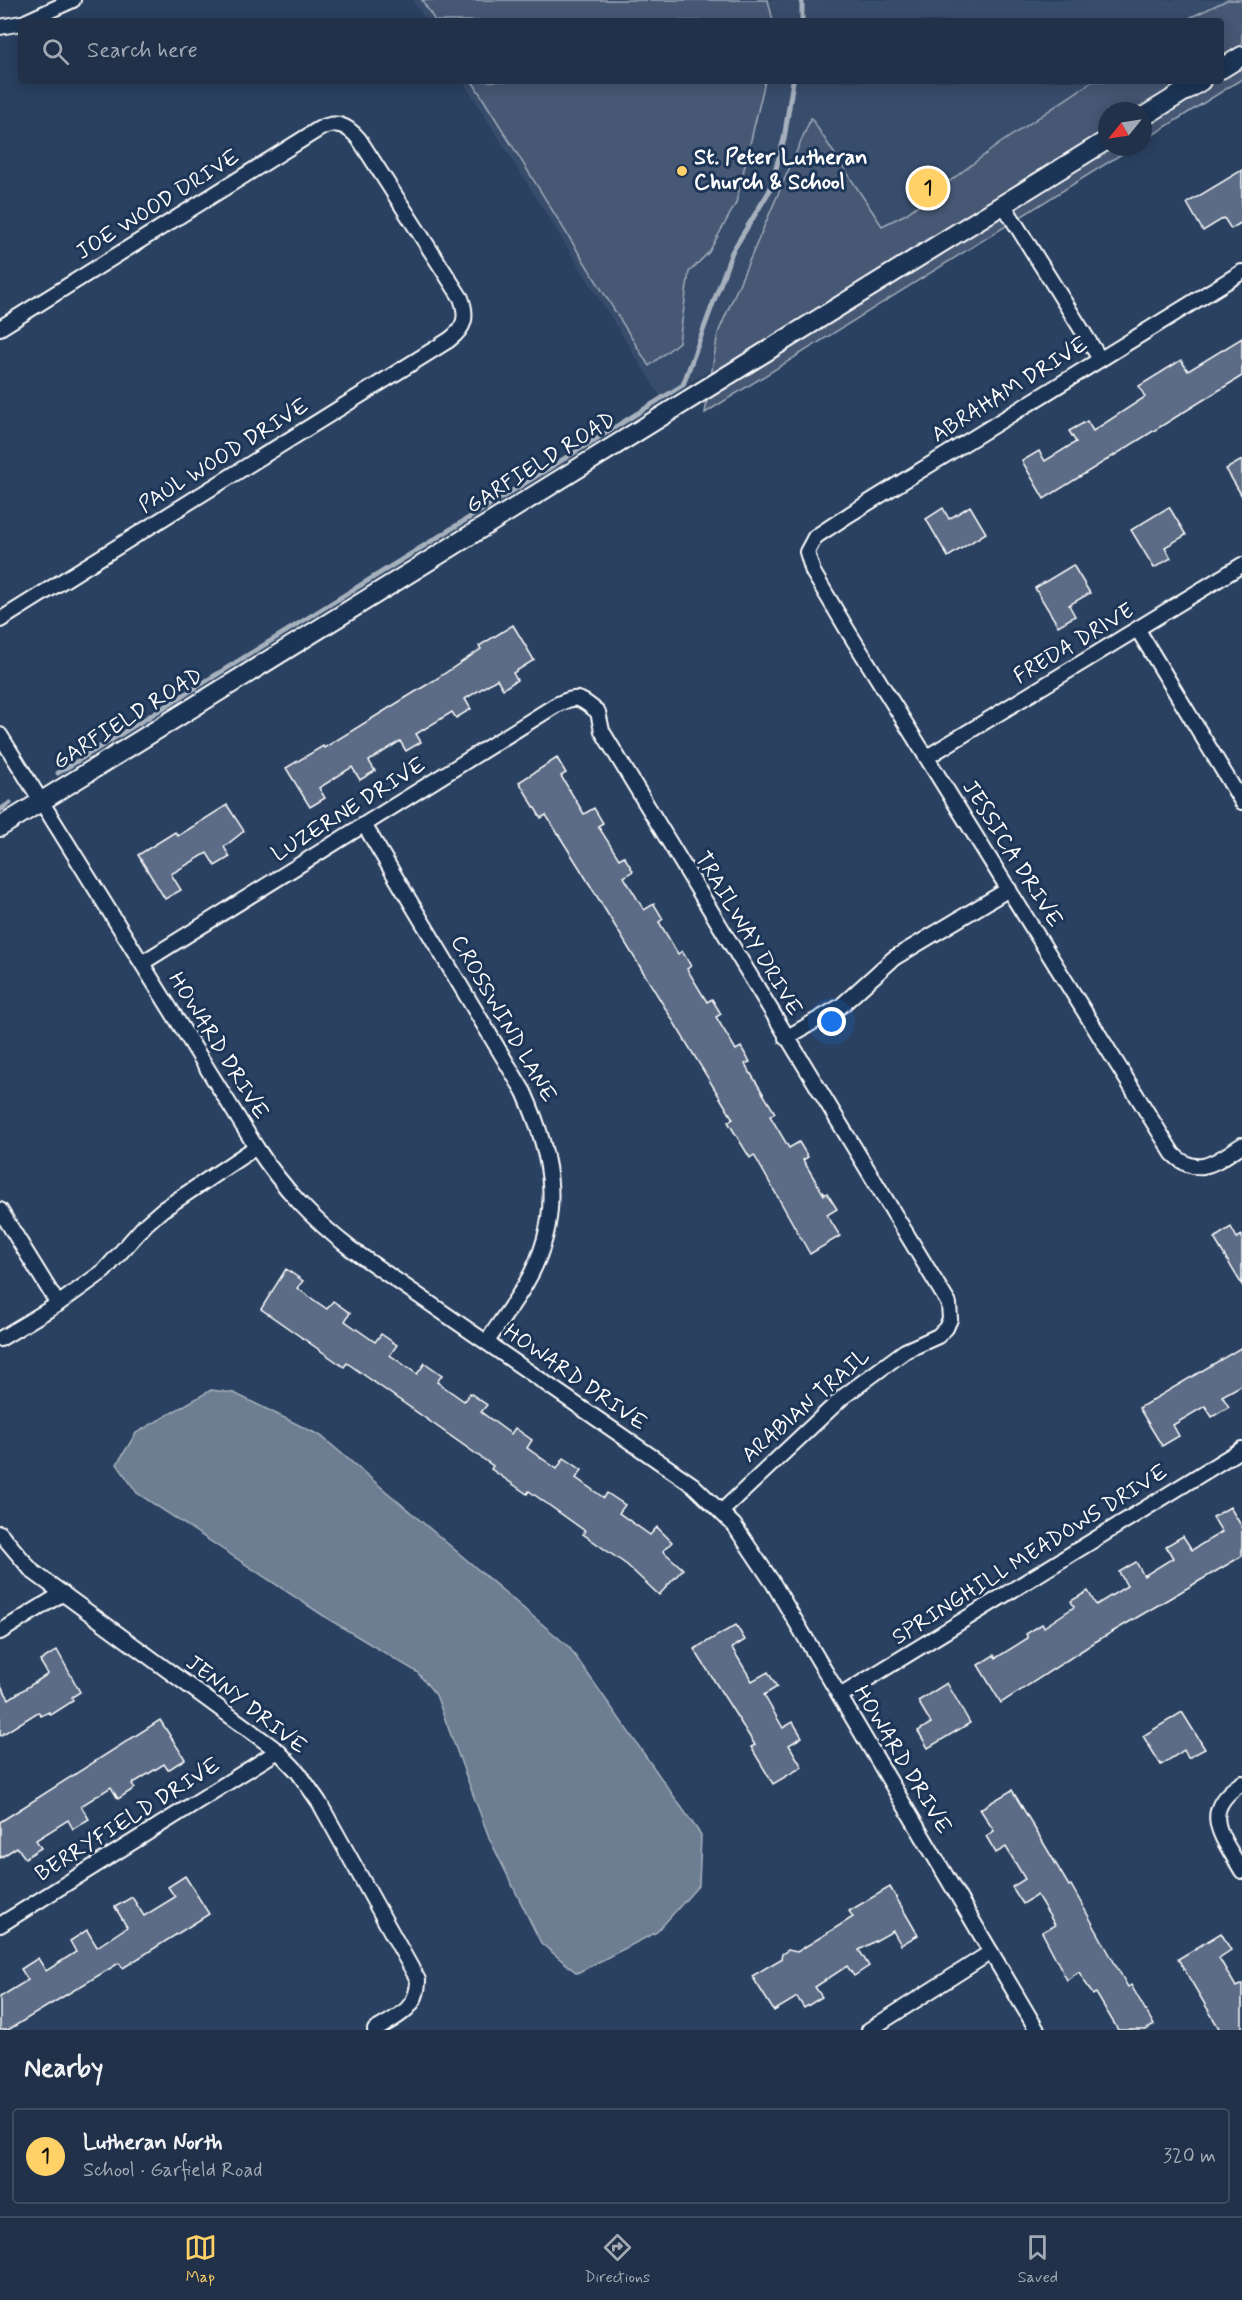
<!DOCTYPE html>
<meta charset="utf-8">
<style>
:root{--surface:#203149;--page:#2d3d53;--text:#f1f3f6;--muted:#a2a9b4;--line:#3d4c61;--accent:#ffd166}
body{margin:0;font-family:Mynerve,sans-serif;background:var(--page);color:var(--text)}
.compass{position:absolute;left:1098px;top:102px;width:54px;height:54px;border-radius:50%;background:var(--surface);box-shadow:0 3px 15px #0003;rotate:240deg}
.you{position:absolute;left:832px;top:1022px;width:21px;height:21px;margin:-15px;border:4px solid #fff;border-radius:50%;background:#1a73e8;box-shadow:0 0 0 9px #1a73e833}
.badge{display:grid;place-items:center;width:39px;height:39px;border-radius:50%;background:var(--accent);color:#111;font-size:20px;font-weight:700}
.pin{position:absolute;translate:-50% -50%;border:3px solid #fff;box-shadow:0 2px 6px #0006}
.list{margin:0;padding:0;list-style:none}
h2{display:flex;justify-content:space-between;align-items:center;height:78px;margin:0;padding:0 24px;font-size:26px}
h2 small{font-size:20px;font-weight:400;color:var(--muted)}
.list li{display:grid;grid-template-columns:39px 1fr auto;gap:18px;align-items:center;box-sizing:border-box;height:96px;margin:0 12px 12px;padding:0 12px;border:2px solid var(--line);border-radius:6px}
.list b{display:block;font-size:22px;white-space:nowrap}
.list p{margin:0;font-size:20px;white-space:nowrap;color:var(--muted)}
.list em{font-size:20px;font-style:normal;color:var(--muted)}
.icon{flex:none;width:33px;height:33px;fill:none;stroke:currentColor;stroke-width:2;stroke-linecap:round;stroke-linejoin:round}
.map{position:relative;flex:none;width:1242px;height:2030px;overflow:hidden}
.search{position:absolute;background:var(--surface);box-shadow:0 3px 15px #0003;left:18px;right:18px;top:18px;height:66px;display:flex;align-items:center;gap:15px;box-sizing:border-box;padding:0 21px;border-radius:6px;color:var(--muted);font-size:22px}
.sheet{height:186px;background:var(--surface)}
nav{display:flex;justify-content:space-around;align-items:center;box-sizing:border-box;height:84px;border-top:2px solid var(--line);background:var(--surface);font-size:16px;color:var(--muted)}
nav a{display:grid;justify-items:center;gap:3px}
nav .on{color:var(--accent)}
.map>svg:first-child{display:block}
.built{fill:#394e6c}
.green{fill:#465975;stroke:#a2acba;stroke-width:1.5}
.water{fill:#6d7d92;stroke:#a7b1be;stroke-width:1.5}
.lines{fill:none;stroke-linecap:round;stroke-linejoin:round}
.stream{stroke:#a7b1be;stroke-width:5}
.building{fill:#5b6c86;stroke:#fff;stroke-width:1.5}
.minor-casing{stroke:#fff;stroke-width:18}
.tertiary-casing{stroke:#fff;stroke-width:22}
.minor{stroke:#1d3557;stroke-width:14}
.tertiary{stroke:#1d3557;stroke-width:18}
.poi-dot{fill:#ffd166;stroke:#1d3557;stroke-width:2}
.labels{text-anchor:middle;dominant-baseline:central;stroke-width:6;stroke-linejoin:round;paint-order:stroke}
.poi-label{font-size:22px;font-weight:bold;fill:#fff;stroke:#1d3557;text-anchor:start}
.street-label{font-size:22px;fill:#fff;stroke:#1d3557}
</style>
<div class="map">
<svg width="1242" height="2030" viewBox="0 0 1242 2030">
<rect width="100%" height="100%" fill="#2a4161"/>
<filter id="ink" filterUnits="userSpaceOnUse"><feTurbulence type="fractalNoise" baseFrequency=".0167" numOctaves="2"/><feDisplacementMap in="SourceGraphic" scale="12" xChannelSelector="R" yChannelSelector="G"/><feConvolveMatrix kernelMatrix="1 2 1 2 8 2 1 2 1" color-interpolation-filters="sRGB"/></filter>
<g filter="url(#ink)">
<g class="built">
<path d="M 413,0 L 1242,0 L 1242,29 L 1221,21 L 426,21 Z"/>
<path d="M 463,81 L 1163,81 L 1107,111 L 896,258 L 662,399 Z"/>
</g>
<g class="green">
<path d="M 422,0 L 768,0 L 773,21 L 435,21 Z"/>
<path d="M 1227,0 L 1242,0 L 1242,79 L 1143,141 L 1143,111 L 1107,111 L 1107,147 L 1133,147 L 705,413 L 718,333 L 811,118 L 882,226 L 906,214 L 999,144 L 1093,81 L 1221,81 L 1221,21 L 1183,21 Z"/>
<path d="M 472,81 L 765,81 L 736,203 L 709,252 L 689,272 L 679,342 L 649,366 Z"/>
</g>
<path class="water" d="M 211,1390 L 234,1393 L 321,1436 L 569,1647 L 701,1835 L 699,1885 L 657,1932 L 577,1973 L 541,1943 L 490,1840 L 436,1695 L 417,1672 L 330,1620 L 137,1493 L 117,1464 L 136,1433 Z"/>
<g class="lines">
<g class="stream">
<path d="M 802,21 L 802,0"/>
<path d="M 58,773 L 683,385 L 732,252 L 770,190 L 784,139 L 793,81"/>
<path d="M 0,810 L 10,803"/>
</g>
</g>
<g class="building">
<path d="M 1242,170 L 1242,222 L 1231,229 L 1224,218 L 1203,231 L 1187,203 Z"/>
<path d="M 1242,338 L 1242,376 L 1044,499 L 1022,461 L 1039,451 L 1045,461 L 1076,442 L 1069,431 L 1087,421 L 1093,431 L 1145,397 L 1139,386 L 1181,360 L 1188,371 Z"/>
<path d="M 1242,460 L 1242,496 L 1226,469 Z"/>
<path d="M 970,506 L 986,533 L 948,557 L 926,519 L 943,508 L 949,519 Z"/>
<path d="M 1169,507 L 1186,535 L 1165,547 L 1171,558 L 1154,568 L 1131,530 Z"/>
<path d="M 1073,565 L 1090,593 L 1069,605 L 1075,616 L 1058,626 L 1035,588 Z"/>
<path d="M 513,625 L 534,660 L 513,673 L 517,680 L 503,689 L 497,679 L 465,699 L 471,709 L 456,718 L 452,712 L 416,734 L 421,742 L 406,751 L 400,741 L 369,761 L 375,771 L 360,780 L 352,767 L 319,788 L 325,798 L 310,807 L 286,768 L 323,746 L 324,748 L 433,681 L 481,649 L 479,646 Z"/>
<path d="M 557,758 L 566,773 L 561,776 L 584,814 L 594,808 L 603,823 L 598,826 L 619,859 L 624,856 L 633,871 L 624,877 L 644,910 L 654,904 L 663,919 L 659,922 L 678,954 L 682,951 L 691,966 L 687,969 L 707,1002 L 712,999 L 721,1014 L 716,1017 L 736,1050 L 741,1047 L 750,1062 L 745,1064 L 775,1113 L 770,1116 L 789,1148 L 799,1142 L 808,1157 L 803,1160 L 824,1195 L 827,1193 L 837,1209 L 827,1215 L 840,1236 L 810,1254 L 754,1155 L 750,1158 L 728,1122 L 733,1119 L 579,867 L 546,815 L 541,818 L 519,782 Z"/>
<path d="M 227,805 L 244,831 L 224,847 L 230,857 L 215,866 L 207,853 L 171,874 L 181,890 L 165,899 L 138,855 L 175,832 L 178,836 Z"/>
<path d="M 1231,1227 L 1237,1238 L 1242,1235 L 1242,1285 L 1214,1238 Z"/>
<path d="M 286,1269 L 303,1281 L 297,1288 L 327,1309 L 333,1301 L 350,1313 L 345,1321 L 375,1342 L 381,1334 L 397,1345 L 390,1355 L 417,1374 L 425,1363 L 442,1375 L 437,1382 L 464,1401 L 470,1393 L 487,1405 L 481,1412 L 511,1434 L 515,1428 L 532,1440 L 527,1448 L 557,1469 L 564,1458 L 582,1470 L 576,1478 L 604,1498 L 607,1493 L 625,1505 L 619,1513 L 650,1535 L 657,1527 L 672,1542 L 663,1551 L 683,1569 L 659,1595 L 627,1565 L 583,1534 L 585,1531 L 529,1491 L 527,1494 L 491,1469 L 493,1466 L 347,1363 L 344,1367 L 261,1309 Z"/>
<path d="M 1242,1347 L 1242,1385 L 1222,1396 L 1229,1407 L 1212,1417 L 1205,1406 L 1173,1425 L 1179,1436 L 1162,1446 L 1139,1408 Z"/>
<path d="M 1230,1507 L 1242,1527 L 1242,1556 L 1095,1642 L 1001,1703 L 978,1665 L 994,1655 L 996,1658 L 1028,1638 L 1026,1634 L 1042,1624 L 1044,1627 L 1074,1607 L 1071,1601 L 1088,1591 L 1096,1605 L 1127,1586 L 1119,1572 L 1136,1562 L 1144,1576 L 1173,1558 L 1166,1546 L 1183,1536 L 1192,1550 L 1222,1532 L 1213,1517 Z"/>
<path d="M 736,1625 L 745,1640 L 732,1648 L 752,1681 L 768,1672 L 777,1687 L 764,1695 L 783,1728 L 793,1722 L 802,1737 L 789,1745 L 802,1767 L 773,1784 L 751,1747 L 755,1745 L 694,1649 Z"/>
<path d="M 57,1650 L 80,1692 L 72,1697 L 73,1701 L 51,1715 L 49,1712 L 41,1716 L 38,1712 L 0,1736 L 0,1684 L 9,1699 L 48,1674 L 40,1661 Z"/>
<path d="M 947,1683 L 970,1723 L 928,1748 L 918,1731 L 931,1723 L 918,1701 Z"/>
<path d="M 1182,1712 L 1205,1749 L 1188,1758 L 1184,1750 L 1161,1765 L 1143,1736 Z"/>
<path d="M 160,1720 L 185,1759 L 168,1770 L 164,1764 L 132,1784 L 135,1788 L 118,1799 L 111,1787 L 81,1806 L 89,1819 L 73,1829 L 68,1820 L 36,1840 L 41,1848 L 25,1858 L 17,1847 L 0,1858 L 0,1822 Z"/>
<path d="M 1012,1790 L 1069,1886 L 1071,1885 L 1128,1987 L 1131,1985 L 1154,2025 L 1146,2030 L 1118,2030 L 1096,1993 L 1093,1995 L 1079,1972 L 1067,1980 L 1042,1932 L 1055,1925 L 1037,1895 L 1023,1904 L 1012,1887 L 1025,1879 L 1006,1847 L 996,1853 L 986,1836 L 994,1831 L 980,1809 Z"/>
<path d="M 185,1876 L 209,1914 L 123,1968 L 119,1963 L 8,2030 L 0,2030 L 0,1997 L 28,1980 L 21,1969 L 38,1958 L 46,1971 L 76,1952 L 70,1941 L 87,1930 L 97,1947 L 127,1927 L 115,1907 L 132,1897 L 144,1916 L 175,1897 L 168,1887 Z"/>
<path d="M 890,1887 L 918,1935 L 901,1945 L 893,1931 L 859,1950 L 869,1966 L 854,1976 L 847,1966 L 815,1987 L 822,1997 L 804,2008 L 797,1997 L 774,2011 L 752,1976 L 781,1959 L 782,1954 L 788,1950 L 797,1952 L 853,1917 L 849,1911 Z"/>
<path d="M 1221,1933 L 1231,1950 L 1219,1958 L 1236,1987 L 1242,1984 L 1242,2030 L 1220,2030 L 1178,1959 Z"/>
</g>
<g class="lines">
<g class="minor-casing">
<g id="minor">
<path d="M 27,21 L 73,0"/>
<path d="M 0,27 L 21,23"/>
<path d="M 1003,204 L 1100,359"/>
<path d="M 1242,272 L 850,514 L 815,537 L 807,552 L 813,572 L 848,631 L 1173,1154 C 1198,1179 1217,1161 1242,1145"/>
<path d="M 0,328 L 319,129 C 336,120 347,125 359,139 L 461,298 C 468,317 465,328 449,340 L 0,620"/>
<path d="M 1138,630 L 1242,802"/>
<path d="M 0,735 L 256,1147 C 283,1188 312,1219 351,1249 L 693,1485 L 734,1525 L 773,1583 L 1037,2030"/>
<path d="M 927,757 L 1242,565"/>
<path d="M 365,826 L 524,1092 C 554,1159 564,1219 525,1285 C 513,1305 499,1323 487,1342"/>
<path d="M 142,963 L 556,705 C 578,694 580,698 598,712 L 602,731 L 949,1304 L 950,1319 L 946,1328 L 938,1336 L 905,1351 L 844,1396 L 722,1511"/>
<path d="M 786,1038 L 841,1006 L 894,958 L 1009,889"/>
<path d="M 0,1210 L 58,1304"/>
<path d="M 0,1339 L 58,1304 L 104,1271 L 146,1224 L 162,1210 L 256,1147"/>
<path d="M 0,1533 L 32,1571 L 278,1751 L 298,1772 L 319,1802 L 418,1980 C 418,2009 397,2017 375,2030"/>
<path d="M 0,1632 L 63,1593"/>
<path d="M 840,1696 L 1242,1449"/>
<path d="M 1242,1783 C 1198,1811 1222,1836 1242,1871"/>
<path d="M 0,1925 L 278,1751"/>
<path d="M 869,2030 L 991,1952"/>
</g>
</g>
<g class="tertiary-casing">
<g id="tertiary">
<path d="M 1221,69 L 1242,56"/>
<path d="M 1143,117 L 1201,81"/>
<path d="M 0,827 L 1107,140"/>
</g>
</g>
<use href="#minor" class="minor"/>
<use href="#tertiary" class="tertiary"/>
</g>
</g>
<circle class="poi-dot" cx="682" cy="171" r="6"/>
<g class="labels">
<g class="poi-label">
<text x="694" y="158">St. Peter Lutheran<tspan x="694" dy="25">Church &amp; School</tspan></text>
</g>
<g class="street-label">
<text transform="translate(158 205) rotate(-32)">JOE WOOD DRIVE</text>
<text transform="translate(1010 390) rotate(-32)">ABRAHAM DRIVE</text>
<text transform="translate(224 456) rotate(-32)">PAUL WOOD DRIVE</text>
<text transform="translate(541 463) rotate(-32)">GARFIELD ROAD</text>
<text transform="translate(1074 644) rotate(-31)">FREDA DRIVE</text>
<text transform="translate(128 719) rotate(-32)">GARFIELD ROAD</text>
<text transform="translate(349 810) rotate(-32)">LUZERNE DRIVE</text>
<text transform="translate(1012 854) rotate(58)">JESSICA DRIVE</text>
<text transform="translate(748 934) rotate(59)">TRAILWAY DRIVE</text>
<text transform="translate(503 1019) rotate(60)">CROSSWIND LANE</text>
<text transform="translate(218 1046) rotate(58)">HOWARD DRIVE</text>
<text transform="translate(575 1378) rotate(35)">HOWARD DRIVE</text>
<text transform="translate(806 1406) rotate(-41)">ARABIAN TRAIL</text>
<text transform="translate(1030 1555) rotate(-32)">SPRINGHILL MEADOWS DRIVE</text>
<text transform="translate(246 1705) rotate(38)">JENNY DRIVE</text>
<text transform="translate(902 1760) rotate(59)">HOWARD DRIVE</text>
<text transform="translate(128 1820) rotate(-32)">BERRYFIELD DRIVE</text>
</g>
</g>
</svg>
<svg class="compass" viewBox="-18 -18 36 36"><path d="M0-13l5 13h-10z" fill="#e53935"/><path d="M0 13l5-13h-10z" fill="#a2a9b4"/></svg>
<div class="you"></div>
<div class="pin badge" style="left:928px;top:188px">1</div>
<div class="search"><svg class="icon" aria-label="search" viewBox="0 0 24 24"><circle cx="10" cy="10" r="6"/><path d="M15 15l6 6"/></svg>Search here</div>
</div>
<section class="sheet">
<h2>Nearby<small></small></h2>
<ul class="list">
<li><span class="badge">1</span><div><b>Lutheran North</b><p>School · Garfield Road</p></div><em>320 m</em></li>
</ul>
</section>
<nav>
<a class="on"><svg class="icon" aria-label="map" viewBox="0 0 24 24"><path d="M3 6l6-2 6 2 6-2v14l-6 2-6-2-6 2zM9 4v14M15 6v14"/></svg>Map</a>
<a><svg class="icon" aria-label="directions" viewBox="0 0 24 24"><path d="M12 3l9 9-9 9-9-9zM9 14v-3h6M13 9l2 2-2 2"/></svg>Directions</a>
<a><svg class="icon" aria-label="saved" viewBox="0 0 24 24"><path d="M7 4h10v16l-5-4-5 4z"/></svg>Saved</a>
</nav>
